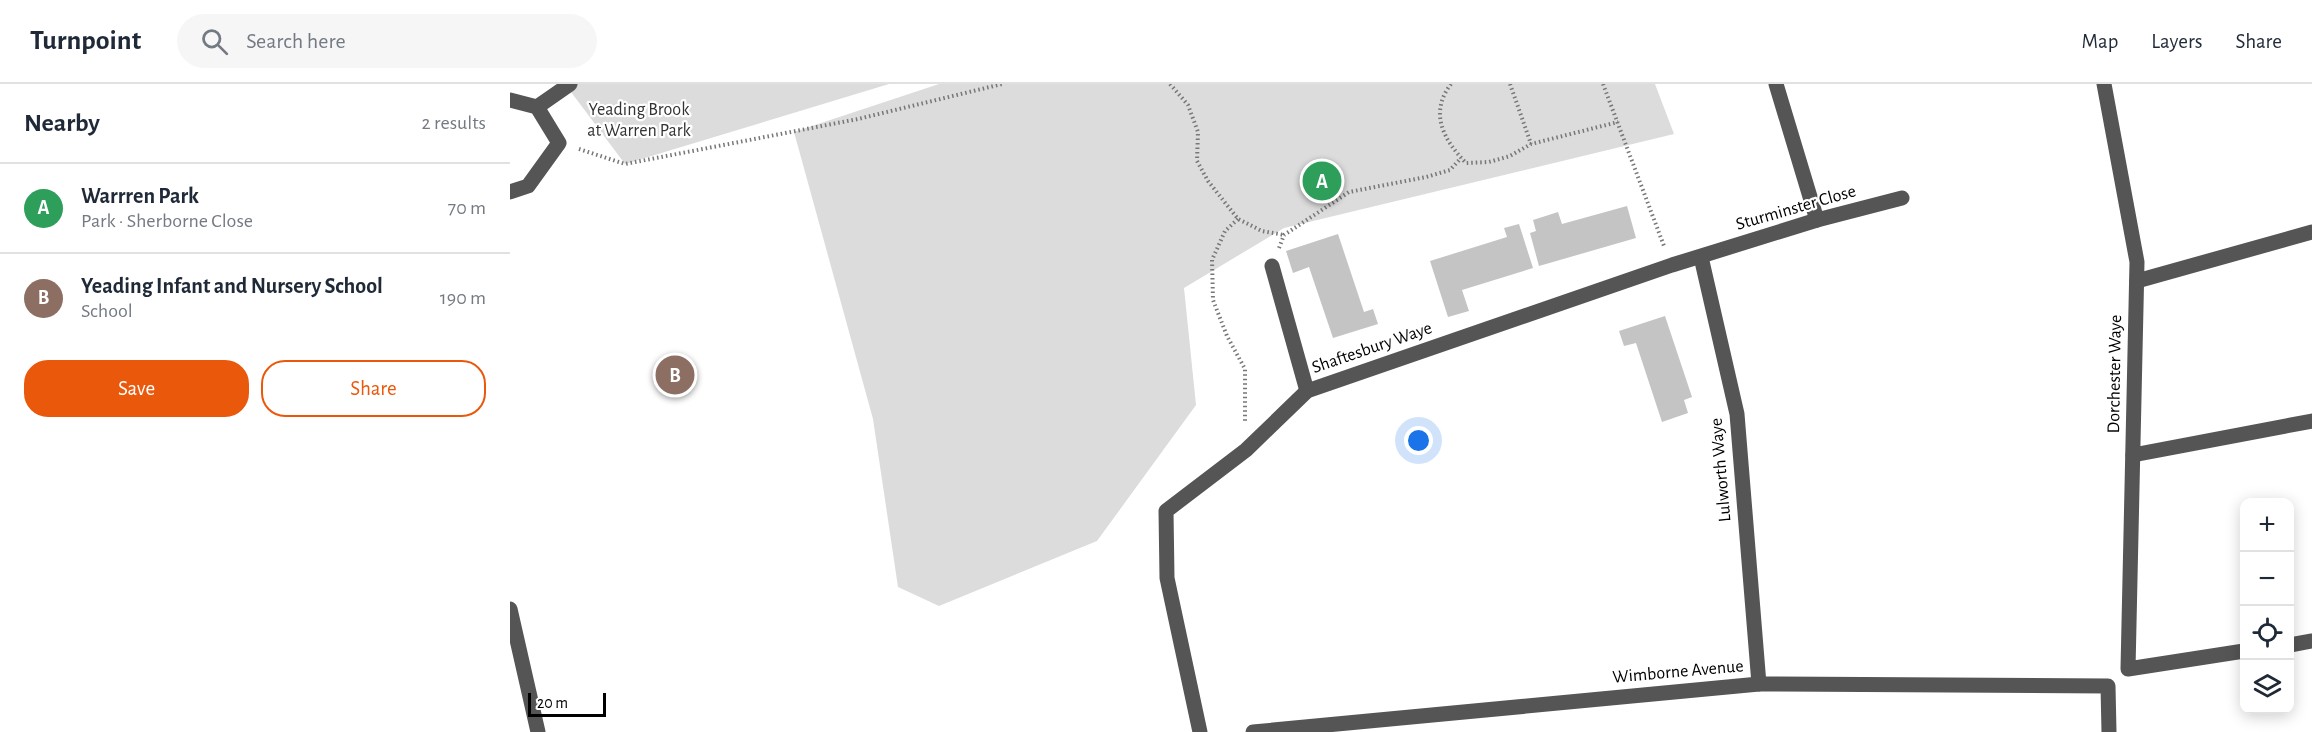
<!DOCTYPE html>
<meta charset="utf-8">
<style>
:root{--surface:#fff;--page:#f6f6f7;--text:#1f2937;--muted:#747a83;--line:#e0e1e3;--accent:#ea580c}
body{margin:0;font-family:"Alegreya Sans",sans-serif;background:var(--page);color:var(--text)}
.controls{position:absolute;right:18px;bottom:18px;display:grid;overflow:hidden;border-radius:12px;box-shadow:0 3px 15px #0003}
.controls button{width:54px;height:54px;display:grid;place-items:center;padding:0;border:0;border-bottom:2px solid var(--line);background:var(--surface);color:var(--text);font:30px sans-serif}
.scale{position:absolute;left:18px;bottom:15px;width:78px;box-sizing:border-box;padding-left:6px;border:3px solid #000;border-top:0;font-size:16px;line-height:21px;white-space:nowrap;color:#000;-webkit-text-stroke:4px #fff;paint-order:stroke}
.you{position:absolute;left:909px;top:357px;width:21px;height:21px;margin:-15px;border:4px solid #fff;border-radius:50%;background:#1a73e8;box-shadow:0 0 0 9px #1a73e833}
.badge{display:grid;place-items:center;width:39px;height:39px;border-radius:50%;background:var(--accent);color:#fff;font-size:20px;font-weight:700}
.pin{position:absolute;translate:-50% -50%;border:3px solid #fff;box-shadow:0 2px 6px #0006}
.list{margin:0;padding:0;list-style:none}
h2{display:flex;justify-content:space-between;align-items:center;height:78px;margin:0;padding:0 24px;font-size:26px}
h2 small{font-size:20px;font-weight:400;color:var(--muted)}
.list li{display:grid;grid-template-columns:39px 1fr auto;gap:18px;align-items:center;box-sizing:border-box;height:90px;padding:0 24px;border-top:2px solid var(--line)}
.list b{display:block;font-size:22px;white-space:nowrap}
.list p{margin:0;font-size:20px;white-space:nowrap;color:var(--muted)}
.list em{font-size:20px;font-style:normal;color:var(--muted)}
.actions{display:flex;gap:12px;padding:18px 24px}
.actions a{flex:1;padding:14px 0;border:2px solid var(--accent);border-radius:24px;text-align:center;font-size:21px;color:var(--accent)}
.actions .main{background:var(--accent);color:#fff}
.icon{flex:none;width:33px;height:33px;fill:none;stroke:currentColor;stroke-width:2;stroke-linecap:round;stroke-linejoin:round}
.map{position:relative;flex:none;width:1802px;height:648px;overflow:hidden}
header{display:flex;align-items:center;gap:36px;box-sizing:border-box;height:84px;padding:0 30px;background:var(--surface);border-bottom:2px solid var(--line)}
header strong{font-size:28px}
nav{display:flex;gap:33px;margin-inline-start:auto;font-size:21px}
.search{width:420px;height:54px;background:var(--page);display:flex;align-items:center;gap:15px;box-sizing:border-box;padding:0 21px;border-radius:33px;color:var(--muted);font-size:22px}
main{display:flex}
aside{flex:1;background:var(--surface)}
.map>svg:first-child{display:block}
.green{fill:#dcdcdc}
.building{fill:#c4c4c4}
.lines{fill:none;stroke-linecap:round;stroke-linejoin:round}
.path{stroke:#777;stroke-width:4;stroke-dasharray:1.5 3;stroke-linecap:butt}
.minor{stroke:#555;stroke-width:15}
.labels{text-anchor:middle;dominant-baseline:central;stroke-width:4.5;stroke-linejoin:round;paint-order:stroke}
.park-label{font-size:18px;fill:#333;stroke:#fff}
.street-label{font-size:18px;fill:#000;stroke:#fff}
</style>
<header>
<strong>Turnpoint</strong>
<div class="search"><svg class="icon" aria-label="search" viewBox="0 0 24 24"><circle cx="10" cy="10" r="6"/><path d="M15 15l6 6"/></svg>Search here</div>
<nav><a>Map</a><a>Layers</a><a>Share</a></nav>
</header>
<main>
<aside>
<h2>Nearby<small>2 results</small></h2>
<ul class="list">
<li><span class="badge" style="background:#2e9e5b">A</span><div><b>Warrren Park</b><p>Park · Sherborne Close</p></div><em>70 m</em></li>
<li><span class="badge" style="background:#8d6e63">B</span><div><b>Yeading Infant and Nursery School</b><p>School</p></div><em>190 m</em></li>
</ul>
<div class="actions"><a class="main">Save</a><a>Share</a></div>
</aside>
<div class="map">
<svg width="1802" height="648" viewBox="0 0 1802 648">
<rect width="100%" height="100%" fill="#fff"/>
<g class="green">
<path d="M 55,0 L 379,0 L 115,80 Z"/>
<path d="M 429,0 L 1145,0 L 1164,50 L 774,144 L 674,204 L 686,321 L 587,457 L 429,522 L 388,503 L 363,335 L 284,48 Z"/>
</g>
<g class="building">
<path d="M 1117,122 L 1126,154 L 1029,182 L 1020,149 L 1026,147 L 1023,136 L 1048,128 L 1052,140 Z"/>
<path d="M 1009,140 L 1023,184 L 952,206 L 959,227 L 938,233 L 920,177 L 997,153 L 994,144 Z"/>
<path d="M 828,150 L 854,228 L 863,225 L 868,240 L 823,254 L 799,183 L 783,189 L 776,167 Z"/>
<path d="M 1155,232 L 1182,313 L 1174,316 L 1178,329 L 1152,338 L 1126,259 L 1114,262 L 1109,247 Z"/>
</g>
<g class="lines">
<g class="path">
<path d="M 660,0 L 678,21 L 688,48 L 687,77 L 698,97 L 728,135 L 752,147 L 774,151"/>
<path d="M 941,0 C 919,29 933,55 956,79 L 979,78 L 1000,72 L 1021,60 L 1108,38"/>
<path d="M 1000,0 L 1021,60"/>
<path d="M 1093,0 L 1154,162"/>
<path d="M 69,65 L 115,80 L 348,35 L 492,0"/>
<path d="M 728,135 L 715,147 L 702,176 L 703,216 L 717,252 L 735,285 L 735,337"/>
<path d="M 769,164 L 774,151 L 839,108 L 916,93 L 940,86 L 951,74"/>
</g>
<g class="minor">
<path d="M 1266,0 L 1307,136"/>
<path d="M 1594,0 L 1627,178 L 1618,585 L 1734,567"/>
<path d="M 0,16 L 27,23 L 49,59 L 18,102 L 0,108"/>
<path d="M 27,23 L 60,0"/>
<path d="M 1191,173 L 1227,330 L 1249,600"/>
<path d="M 762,182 L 797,307"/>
<path d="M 1627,197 L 1802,148"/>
<path d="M 1623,371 L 1802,337"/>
<path d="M 0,525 L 28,648"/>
<path d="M 1780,561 L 1802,557"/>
<path d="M 690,648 L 657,494 L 656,427 L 736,366 L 797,307 L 1162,181 L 1307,136 L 1392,114"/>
<path d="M 743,648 L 1249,600 L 1598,602 L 1599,648"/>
</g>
</g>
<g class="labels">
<g class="park-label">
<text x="129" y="26">Yeading Brook<tspan x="129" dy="21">at Warren Park</tspan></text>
</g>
<g class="street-label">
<text transform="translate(1286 124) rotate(-16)">Sturminster Close</text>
<text transform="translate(862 264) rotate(-19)">Shaftesbury Waye</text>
<text transform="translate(1605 290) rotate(-89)">Dorchester Waye</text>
<text transform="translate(1211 386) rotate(-95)">Lulworth Waye</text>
<text transform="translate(1168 588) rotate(-5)">Wimborne Avenue</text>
</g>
</g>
</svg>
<div class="controls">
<button>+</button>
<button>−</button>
<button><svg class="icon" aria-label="locate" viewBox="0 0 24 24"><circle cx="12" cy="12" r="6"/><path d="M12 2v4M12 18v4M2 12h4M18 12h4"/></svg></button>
<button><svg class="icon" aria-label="layers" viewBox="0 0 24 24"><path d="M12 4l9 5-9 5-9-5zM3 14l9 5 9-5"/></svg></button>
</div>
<div class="scale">20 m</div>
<div class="you"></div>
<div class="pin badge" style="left:812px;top:97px;background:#2e9e5b">A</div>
<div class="pin badge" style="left:165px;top:291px;background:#8d6e63">B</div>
</div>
</main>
